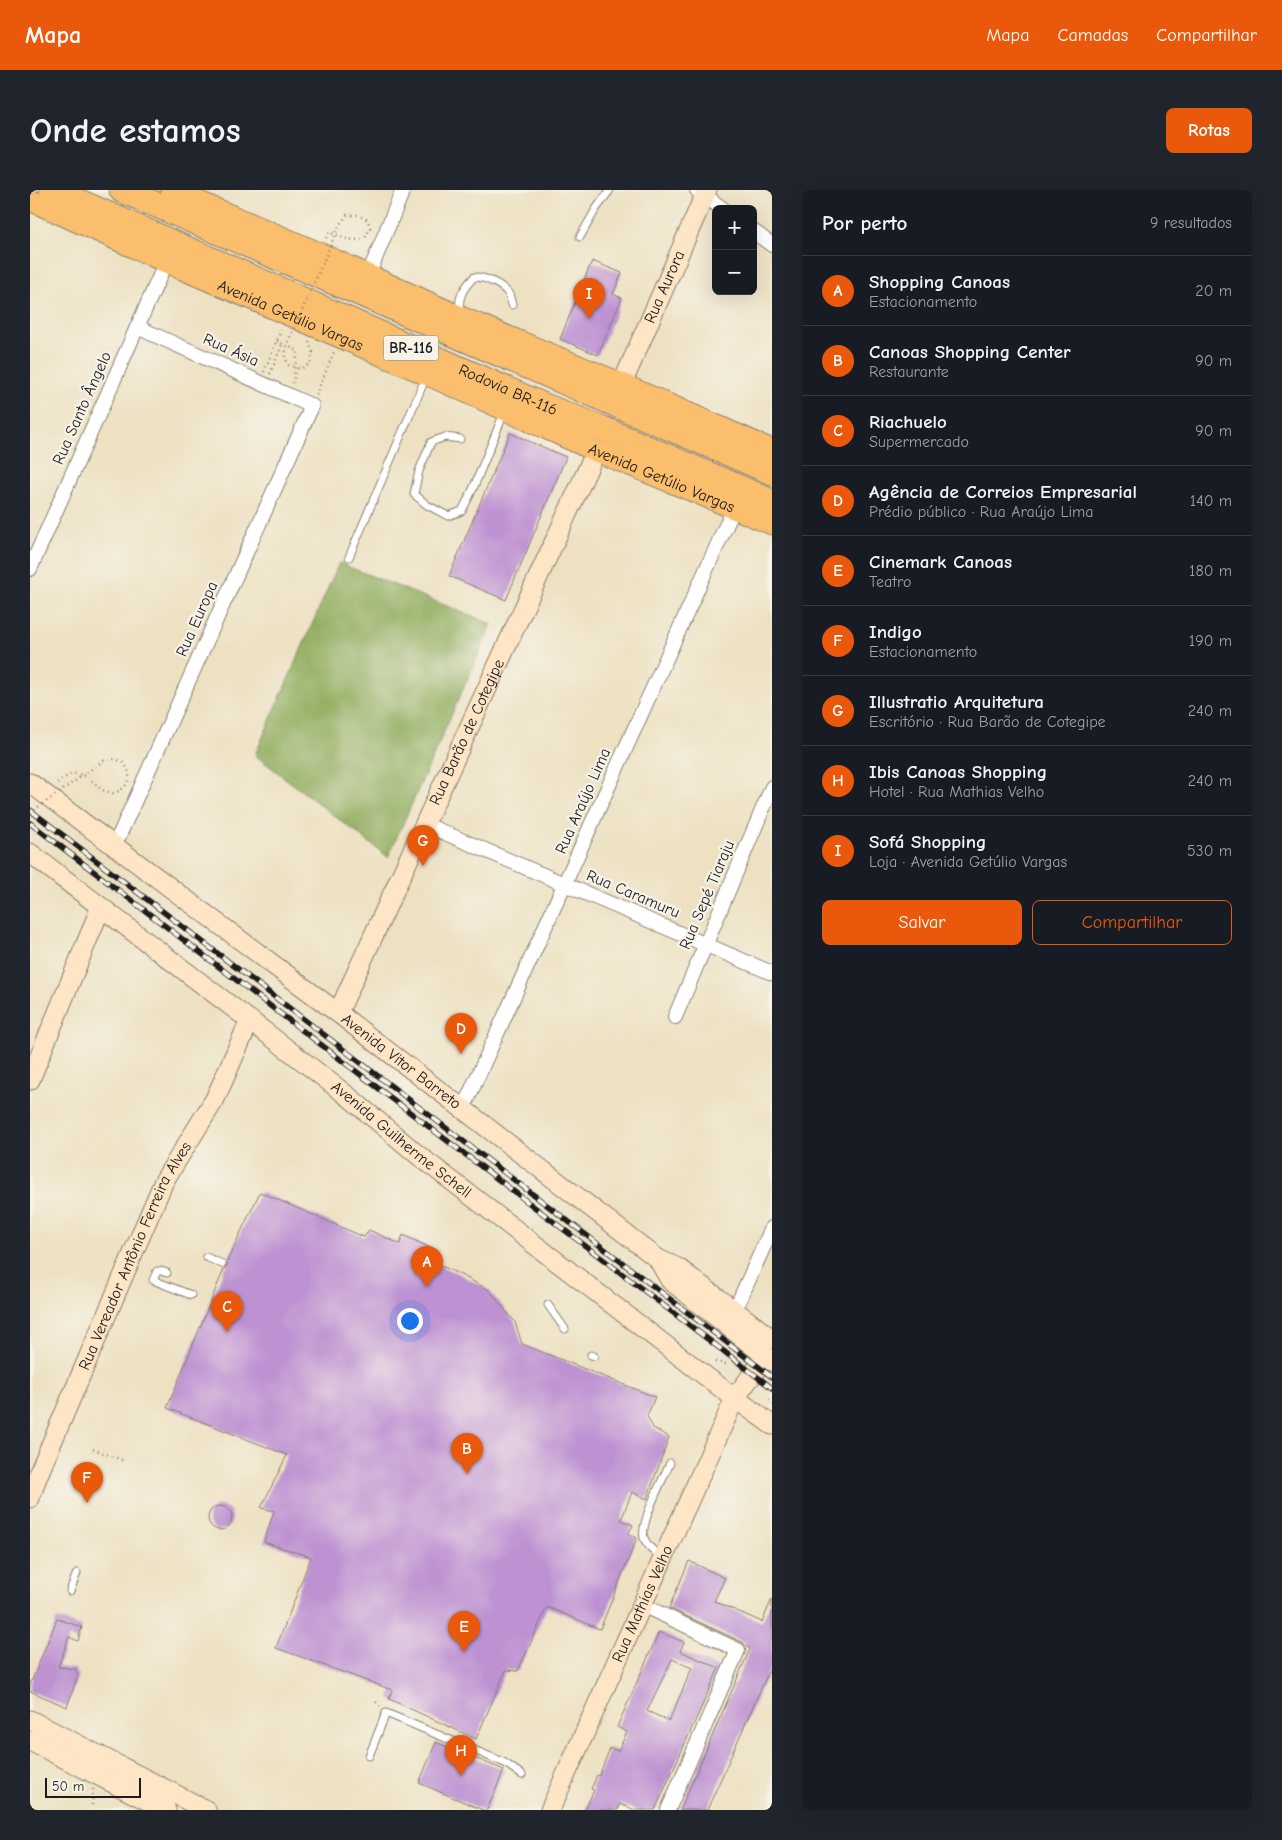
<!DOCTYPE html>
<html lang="pt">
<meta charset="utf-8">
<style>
:root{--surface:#171b24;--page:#20242c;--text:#f1f3f6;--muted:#9ea1a6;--line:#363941;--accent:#ea580c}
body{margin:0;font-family:"Comic Neue",sans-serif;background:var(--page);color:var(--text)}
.controls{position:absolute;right:15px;top:15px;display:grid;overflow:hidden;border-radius:8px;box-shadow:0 5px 20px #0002}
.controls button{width:45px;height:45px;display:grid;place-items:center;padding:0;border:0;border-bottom:1px solid var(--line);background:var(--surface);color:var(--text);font:25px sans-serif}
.scale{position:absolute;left:15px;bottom:12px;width:96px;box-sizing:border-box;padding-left:5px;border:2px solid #1c1c1c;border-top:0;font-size:14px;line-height:18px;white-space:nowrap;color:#1c1c1c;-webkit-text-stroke:4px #f7f3e8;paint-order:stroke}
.you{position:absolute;left:379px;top:1130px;width:18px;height:18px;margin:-12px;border:4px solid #fff;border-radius:50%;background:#1a73e8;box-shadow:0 0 0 8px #1a73e833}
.badge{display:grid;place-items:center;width:32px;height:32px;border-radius:50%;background:var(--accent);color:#fff;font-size:16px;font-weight:700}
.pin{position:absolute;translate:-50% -41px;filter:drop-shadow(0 1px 2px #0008)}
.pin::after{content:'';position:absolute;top:26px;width:18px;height:15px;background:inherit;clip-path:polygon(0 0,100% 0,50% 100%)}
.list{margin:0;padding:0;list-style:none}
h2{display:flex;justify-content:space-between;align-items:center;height:65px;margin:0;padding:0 20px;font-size:21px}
h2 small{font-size:16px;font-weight:400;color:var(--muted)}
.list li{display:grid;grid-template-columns:32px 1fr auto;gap:15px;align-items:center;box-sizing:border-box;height:70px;padding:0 20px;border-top:1px solid var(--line)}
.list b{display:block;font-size:19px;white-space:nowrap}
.list p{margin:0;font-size:16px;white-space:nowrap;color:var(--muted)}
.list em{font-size:16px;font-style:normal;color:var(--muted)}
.actions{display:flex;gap:10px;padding:15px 20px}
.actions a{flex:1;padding:11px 0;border:1px solid var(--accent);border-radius:8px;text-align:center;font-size:18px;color:var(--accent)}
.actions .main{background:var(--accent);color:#fff}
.map{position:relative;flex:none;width:742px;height:1620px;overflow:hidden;border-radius:8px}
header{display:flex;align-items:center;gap:30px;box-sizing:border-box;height:70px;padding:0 25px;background:var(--accent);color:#fff}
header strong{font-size:24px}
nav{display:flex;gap:28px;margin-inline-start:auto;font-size:18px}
.intro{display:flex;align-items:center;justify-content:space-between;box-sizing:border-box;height:120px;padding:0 30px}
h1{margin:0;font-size:35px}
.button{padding:12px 22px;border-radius:8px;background:var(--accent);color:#fff;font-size:18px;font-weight:700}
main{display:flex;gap:30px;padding:0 30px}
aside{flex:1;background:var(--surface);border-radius:8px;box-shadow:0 5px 20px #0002}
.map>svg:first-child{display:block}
.forest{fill:#92ae60;stroke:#57653e}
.building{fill:#bd91d2;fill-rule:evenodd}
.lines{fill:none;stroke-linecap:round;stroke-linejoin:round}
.lane-casing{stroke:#847e6f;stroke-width:9}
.street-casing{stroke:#847e6f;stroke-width:16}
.secondary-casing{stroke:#847e6f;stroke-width:21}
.primary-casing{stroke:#847e6f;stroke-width:23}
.highway-casing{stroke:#847e6f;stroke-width:27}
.path{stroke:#847e6f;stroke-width:2.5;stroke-dasharray:1 4;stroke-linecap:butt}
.lane{stroke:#fff;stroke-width:7}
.street{stroke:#fff;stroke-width:14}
.secondary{stroke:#fde5c5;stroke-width:19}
.primary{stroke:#fabe6d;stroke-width:21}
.highway{stroke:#fabe6d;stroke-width:25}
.rail-casing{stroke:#1c1c1c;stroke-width:5.5}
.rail{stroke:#f7f3e8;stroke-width:4;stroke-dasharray:11;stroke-linecap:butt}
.path-bridge{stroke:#847e6f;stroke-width:2.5;stroke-dasharray:1 4;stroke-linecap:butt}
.labels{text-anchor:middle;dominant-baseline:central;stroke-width:4.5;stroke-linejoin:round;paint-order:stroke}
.shield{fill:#f7f3e8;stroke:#5e5c59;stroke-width:1}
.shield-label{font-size:15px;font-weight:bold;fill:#1c1c1c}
.street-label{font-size:16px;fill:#1c1c1c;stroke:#f7f3e8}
</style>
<header>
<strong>Mapa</strong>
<nav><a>Mapa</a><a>Camadas</a><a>Compartilhar</a></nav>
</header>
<div class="intro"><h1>Onde estamos</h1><a class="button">Rotas</a></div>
<main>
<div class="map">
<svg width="742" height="1620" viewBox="0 0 742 1620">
<rect width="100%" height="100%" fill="#f7f3e8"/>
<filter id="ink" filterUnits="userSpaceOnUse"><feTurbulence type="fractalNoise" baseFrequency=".02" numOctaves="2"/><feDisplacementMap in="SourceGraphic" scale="10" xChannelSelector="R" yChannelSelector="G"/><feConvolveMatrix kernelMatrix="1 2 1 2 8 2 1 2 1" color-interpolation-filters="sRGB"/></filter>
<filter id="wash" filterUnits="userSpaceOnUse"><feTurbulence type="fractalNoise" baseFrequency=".0096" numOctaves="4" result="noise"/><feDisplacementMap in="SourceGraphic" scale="20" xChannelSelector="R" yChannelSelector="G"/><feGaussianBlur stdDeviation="1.12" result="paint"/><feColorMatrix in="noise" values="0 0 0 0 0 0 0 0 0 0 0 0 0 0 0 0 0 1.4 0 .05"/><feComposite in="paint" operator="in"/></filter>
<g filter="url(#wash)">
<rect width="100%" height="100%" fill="#ede1c2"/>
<path class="forest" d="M 309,373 L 462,434 L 358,667 L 225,565 Z"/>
<g id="blocks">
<g class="building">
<path d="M 562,71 L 592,83 L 583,104 L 592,108 L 568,165 L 530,149 Z"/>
<path d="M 480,243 L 536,267 L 476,410 L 419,386 Z"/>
<path d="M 230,1002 L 334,1047 L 339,1040 L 370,1054 L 373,1045 L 407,1061 L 403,1072 L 431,1085 L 459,1100 L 485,1132 L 492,1154 L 625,1207 L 617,1226 L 623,1238 L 639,1247 L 617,1309 L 602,1302 L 591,1330 L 603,1335 L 598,1344 L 607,1348 L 570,1439 L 517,1417 L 488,1481 L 476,1480 L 446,1549 L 359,1509 L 362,1500 L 246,1458 L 281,1367 L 234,1352 L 244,1321 L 231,1318 L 257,1265 L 137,1218 L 194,1079 L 197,1076 L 198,1069 Z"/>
<circle cx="190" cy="1328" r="12"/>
<path d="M 659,1371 L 695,1388 L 684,1411 L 732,1432 L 742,1409 L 742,1474 L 677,1620 L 650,1620 L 720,1459 L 712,1452 L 639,1418 Z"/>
<path d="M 27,1429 L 52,1437 L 48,1451 L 39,1447 L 28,1477 L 45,1479 L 48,1485 L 37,1517 L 0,1501 L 0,1495 Z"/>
<path d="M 629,1442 L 654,1452 L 650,1461 L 689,1478 L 625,1620 L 605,1620 L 590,1614 L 588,1620 L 555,1620 L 564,1600 L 561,1599 L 567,1585 L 569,1586 L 580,1558 L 588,1561 L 597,1542 L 587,1537 ZM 642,1469 L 662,1478 L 639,1531 L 617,1521 Z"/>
<path d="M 406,1552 L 474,1580 L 457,1620 L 453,1620 L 389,1593 Z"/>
</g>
</g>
</g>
<g filter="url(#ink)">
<use href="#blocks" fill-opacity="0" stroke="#847e6f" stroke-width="1"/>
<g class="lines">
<g class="lane-casing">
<g id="lane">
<path d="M 550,47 L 566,19 L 580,0"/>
<path d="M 431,123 C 426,108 434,98 444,87 C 455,87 471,94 478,103 C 480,106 481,111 482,115"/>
<path d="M 430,249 L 415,247 L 401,252 L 389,281 L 384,304 L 397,315 L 418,326 L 432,321 L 443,299 L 474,223"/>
<path d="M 319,367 L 396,187"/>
<path d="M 176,1067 L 192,1074"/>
<path d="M 137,1083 L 131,1081 L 127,1081 L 123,1090 L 161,1105"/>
<path d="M 518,1115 L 535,1139"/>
<path d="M 561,1165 L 564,1166"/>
<path d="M 633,1367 C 626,1363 617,1357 614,1348 C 610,1332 633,1289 640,1273"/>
<path d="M 40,1401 L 47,1383"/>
<path d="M 339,1566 L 356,1523 L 475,1573 L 492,1585"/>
</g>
</g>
<g class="street-casing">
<g id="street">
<path d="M 667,0 L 693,19"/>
<path d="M 723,41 L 742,55"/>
<path d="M 338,86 L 373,0"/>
<path d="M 0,379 L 136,72"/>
<path d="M 394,634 L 742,783"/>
<path d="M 84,657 L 282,216 L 107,137"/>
<path d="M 645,827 L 742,597"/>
<path d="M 433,919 L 704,318"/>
<path d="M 705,1120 L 742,1038"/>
<path d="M 612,1415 L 708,1460 L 638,1620"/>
</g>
</g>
<g class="secondary-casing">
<g id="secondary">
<path id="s1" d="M 592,194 L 677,0"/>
<path id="s2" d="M 0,593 L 308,823 L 628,1069 L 648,1078 L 742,1149"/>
<path id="s3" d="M 0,663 L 239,845 L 319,907 L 388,965 L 695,1201 L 742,1235"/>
<path id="s4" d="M 308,823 L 566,261"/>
<path d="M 0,890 L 71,717"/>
<path d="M 628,1069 L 640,1090 L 742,1171"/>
<path id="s5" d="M 0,1308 L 8,1285 L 134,991 L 185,909 L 220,830"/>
<path d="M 0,1530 L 176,1620"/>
<path d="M 0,1551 L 136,1620"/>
<path id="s6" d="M 520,1620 L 705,1208 L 736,1166"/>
</g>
</g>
<g class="primary-casing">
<g id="primary">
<path d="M 141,0 L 289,63 L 433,128 L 592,194 L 742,260"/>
<path id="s7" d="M 0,10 L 136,72 L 405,188 L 566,261 L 742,334"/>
</g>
</g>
<g class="highway-casing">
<g id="highway">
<path id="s8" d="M 22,0 L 512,215 L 573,239 L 742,312"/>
<path d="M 92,0 L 742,282"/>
</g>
</g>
<g class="path">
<path d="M 296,48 L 299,42 C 311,47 322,53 335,48"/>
<path d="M 247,151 L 268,161 L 263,193"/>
<path d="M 279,152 L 283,162"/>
<path d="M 234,182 L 251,140"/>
<path d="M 240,184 L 252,155"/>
<path d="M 286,205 L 304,162"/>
<path d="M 27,593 C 40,584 43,580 59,588"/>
<path d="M 685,1172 L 696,1174"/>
<path d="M 740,1209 L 742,1214"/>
<path d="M 63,1259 L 92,1270"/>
<path d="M 346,1512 L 350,1516"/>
<path d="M 62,1615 L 63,1599"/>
</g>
<use href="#lane" class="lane"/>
<use href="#street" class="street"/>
<use href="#secondary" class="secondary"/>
<use href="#primary" class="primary"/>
<use href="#highway" class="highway"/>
<g class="rail-casing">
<g id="rail">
<path d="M 0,620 L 742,1187"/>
<path d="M 0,633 L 742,1198"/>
</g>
</g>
<use href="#rail" class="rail"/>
<g class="path-bridge">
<path d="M 283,162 L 280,174 L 270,179 L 258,175 L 255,166 L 257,154 L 310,34 L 317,25 L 328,25 L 338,30 L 340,38 L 335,48"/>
<path d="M 0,623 L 73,571 C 99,561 111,596 83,603 L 72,600 L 59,588"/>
</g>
</g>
</g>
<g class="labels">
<rect class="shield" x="353.5" y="145.5" width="55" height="25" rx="4"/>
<g class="shield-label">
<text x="381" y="158">BR-116</text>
</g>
<g class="street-label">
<text stroke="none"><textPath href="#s1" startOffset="106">Rua Aurora</textPath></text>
<text stroke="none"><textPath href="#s7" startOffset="285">Avenida Getúlio Vargas</textPath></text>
<text transform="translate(201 160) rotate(24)">Rua Ásia</text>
<text stroke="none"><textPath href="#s8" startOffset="498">Rodovia BR-116</textPath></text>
<text transform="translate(52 218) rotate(-66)">Rua Santo Ângelo</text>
<text stroke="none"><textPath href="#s7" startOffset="690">Avenida Getúlio Vargas</textPath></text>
<text transform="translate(167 429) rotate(-66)">Rua Europa</text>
<text stroke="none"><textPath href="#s4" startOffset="309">Rua Barão de Cotegipe</textPath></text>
<text transform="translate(553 611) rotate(-66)">Rua Araújo Lima</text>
<text transform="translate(603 704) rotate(23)">Rua Caramuru</text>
<text transform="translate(677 705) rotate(-67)">Rua Sepé Tiaraju</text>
<text stroke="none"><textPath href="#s2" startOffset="464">Avenida Vitor Barreto</textPath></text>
<text stroke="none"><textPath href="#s3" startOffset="469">Avenida Guilherme Schell</textPath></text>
<text stroke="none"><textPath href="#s5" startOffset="264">Rua Vereador Antônio Ferreira Alves</textPath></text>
<text stroke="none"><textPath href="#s6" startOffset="226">Rua Mathias Velho</textPath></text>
</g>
</g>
</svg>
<div class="controls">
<button>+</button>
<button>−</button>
</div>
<div class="scale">50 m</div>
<div class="you"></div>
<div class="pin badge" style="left:397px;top:1097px">A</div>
<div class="pin badge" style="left:437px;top:1284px">B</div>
<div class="pin badge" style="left:197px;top:1142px">C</div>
<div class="pin badge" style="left:431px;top:864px">D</div>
<div class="pin badge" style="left:434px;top:1462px">E</div>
<div class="pin badge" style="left:57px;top:1313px">F</div>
<div class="pin badge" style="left:393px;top:676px">G</div>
<div class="pin badge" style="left:431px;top:1586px">H</div>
<div class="pin badge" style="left:559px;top:129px">I</div>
</div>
<aside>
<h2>Por perto<small>9 resultados</small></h2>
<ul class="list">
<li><span class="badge">A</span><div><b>Shopping Canoas</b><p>Estacionamento</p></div><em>20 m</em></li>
<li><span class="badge">B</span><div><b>Canoas Shopping Center</b><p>Restaurante</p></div><em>90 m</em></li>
<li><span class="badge">C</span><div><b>Riachuelo</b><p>Supermercado</p></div><em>90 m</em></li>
<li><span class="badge">D</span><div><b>Agência de Correios Empresarial</b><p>Prédio público · Rua Araújo Lima</p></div><em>140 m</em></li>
<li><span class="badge">E</span><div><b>Cinemark Canoas</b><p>Teatro</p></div><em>180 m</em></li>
<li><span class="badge">F</span><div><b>Indigo</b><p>Estacionamento</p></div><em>190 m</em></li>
<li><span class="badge">G</span><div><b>Illustratio Arquitetura</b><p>Escritório · Rua Barão de Cotegipe</p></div><em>240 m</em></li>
<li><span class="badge">H</span><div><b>Ibis Canoas Shopping</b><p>Hotel · Rua Mathias Velho</p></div><em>240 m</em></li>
<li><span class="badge">I</span><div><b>Sofá Shopping</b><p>Loja · Avenida Getúlio Vargas</p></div><em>530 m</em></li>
</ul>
<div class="actions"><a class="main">Salvar</a><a>Compartilhar</a></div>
</aside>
</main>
